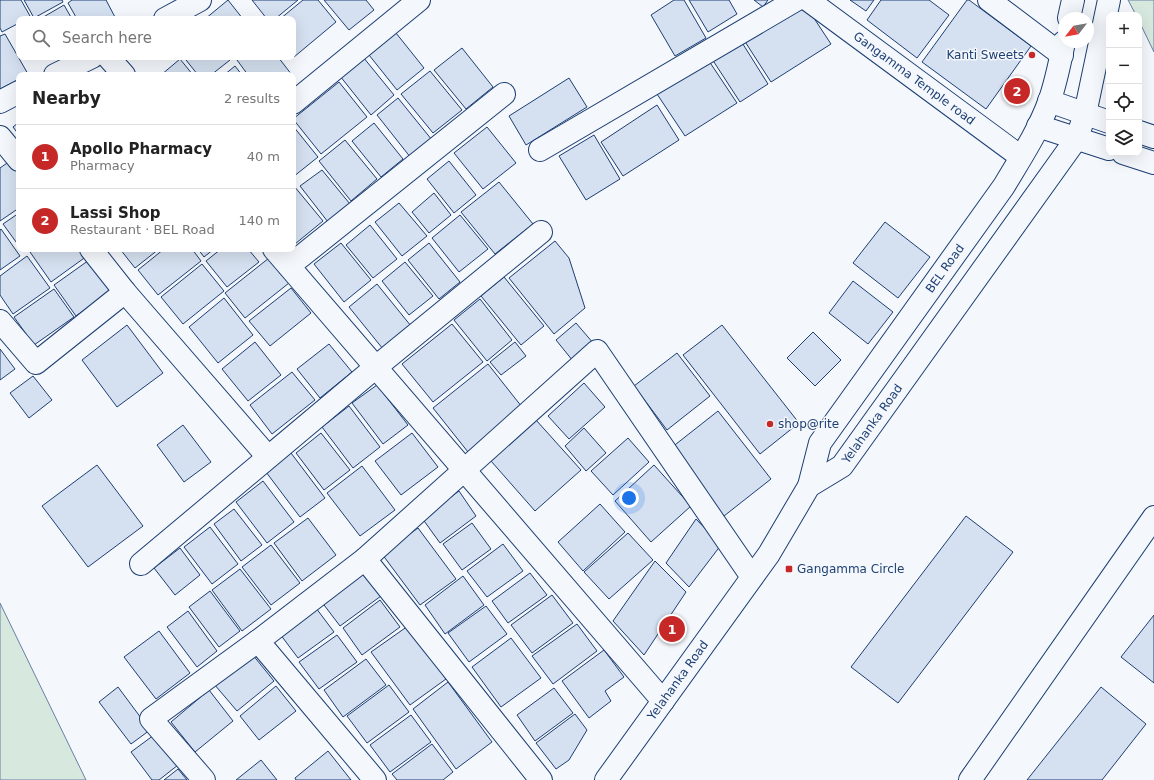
<!DOCTYPE html>
<meta charset="utf-8">
<style>
:root{--surface:#fff;--page:#f6f6f6;--text:#222;--muted:#767676;--line:#e0e0e0;--accent:#c62828}
body{margin:0;font-family:"DejaVu Sans",sans-serif;background:var(--page);color:var(--text)}
.controls{position:absolute;right:12px;top:12px;display:grid;overflow:hidden;border-radius:8px;box-shadow:0 4px 16px #0002}
.controls button{width:36px;height:36px;display:grid;place-items:center;padding:0;border:0;border-bottom:1px solid var(--line);background:var(--surface);color:var(--text);font:20px sans-serif}
.compass{position:absolute;left:1058px;top:12px;width:36px;height:36px;border-radius:50%;background:var(--surface);box-shadow:0 4px 16px #0002;rotate:239deg}
.you{position:absolute;left:629px;top:498px;width:14px;height:14px;margin:-10px;border:3px solid #fff;border-radius:50%;background:#1a73e8;box-shadow:0 0 0 6px #1a73e833}
.badge{display:grid;place-items:center;width:26px;height:26px;border-radius:50%;background:var(--accent);color:#fff;font-size:13px;font-weight:700}
.pin{position:absolute;translate:-50% -50%;border:2px solid #fff;box-shadow:0 1px 4px #0006}
.list{margin:0;padding:0;list-style:none}
h2{display:flex;justify-content:space-between;align-items:center;height:52px;margin:0;padding:0 16px;font-size:17px}
h2 small{font-size:13px;font-weight:400;color:var(--muted)}
.list li{display:grid;grid-template-columns:26px 1fr auto;gap:12px;align-items:center;box-sizing:border-box;height:64px;padding:0 16px;border-top:1px solid var(--line)}
.list b{display:block;font-size:15px;white-space:nowrap}
.list p{margin:0;font-size:13px;white-space:nowrap;color:var(--muted)}
.list em{font-size:13px;font-style:normal;color:var(--muted)}
.icon{flex:none;width:22px;height:22px;fill:none;stroke:currentColor;stroke-width:2;stroke-linecap:round;stroke-linejoin:round}
.map{position:relative;flex:none;width:1154px;height:780px;overflow:hidden}
.search{position:absolute;background:var(--surface);box-shadow:0 4px 16px #0002;left:16px;top:16px;width:280px;height:44px;display:flex;align-items:center;gap:10px;box-sizing:border-box;padding:0 14px;border-radius:8px;color:var(--muted);font-size:15px}
.panel{position:absolute;background:var(--surface);box-shadow:0 4px 16px #0002;left:16px;top:72px;width:280px;height:180px;border-radius:8px}
.map>svg:first-child{display:block}
.green{fill:#d7e8df;stroke:#687fa3}
.building{fill:#d5e0f0;stroke:#1d3f73}
.lines{fill:none;stroke-linecap:round;stroke-linejoin:round}
.minor-casing{stroke:#1d3f73;stroke-width:24}
.major-casing{stroke:#1d3f73;stroke-width:24}
.minor{stroke:#f4f7fb;stroke-width:22}
.major{stroke:#f4f7fb;stroke-width:22}
.poi-dot{fill:#c62828;stroke:#f4f7fb;stroke-width:1.5}
.labels{text-anchor:middle;dominant-baseline:central;stroke-width:3;stroke-linejoin:round;paint-order:stroke}
.poi-label{font-size:12px;fill:#1d3f73;stroke:#f4f7fb;text-anchor:start}
.street-label{font-size:12px;fill:#1d3f73;stroke:#f4f7fb}
</style>
<div class="map">
<svg width="1154" height="780" viewBox="0 0 1154 780">
<rect width="100%" height="100%" fill="#f4f7fb"/>
<g class="green">
<path d="M 1128,0 L 1154,0 L 1154,52 L 1139,21 L 1139,15 L 1136,15 Z"/>
<path d="M 0,603 L 86,780 L 0,780 Z"/>
</g>
<g class="building">
<path d="M 0,0 L 21,0 L 30,16 L 25,19 L 19,19 L 19,23 L 2,32 L 0,28 Z"/>
<path d="M 24,0 L 62,0 L 63,2 L 34,18 Z"/>
<path d="M 72,0 L 106,0 L 116,19 L 77,19 L 68,3 Z"/>
<path d="M 228,0 L 243,19 L 205,19 Z"/>
<path d="M 252,0 L 298,0 L 275,19 L 267,19 Z"/>
<path d="M 303,0 L 318,0 L 336,22 L 294,57 L 293,56 L 293,19 L 280,19 Z"/>
<path d="M 324,0 L 366,0 L 374,10 L 349,30 Z"/>
<path d="M 674,0 L 684,0 L 706,38 L 675,56 L 651,15 Z"/>
<path d="M 689,0 L 729,0 L 737,14 L 708,32 Z"/>
<path d="M 754,0 L 768,0 L 763,7 Z"/>
<path d="M 802,0 L 831,44 L 771,82 L 742,37 Z"/>
<path d="M 850,0 L 874,0 L 866,11 Z"/>
<path d="M 881,0 L 929,0 L 949,15 L 917,58 L 867,20 Z"/>
<path d="M 967,0 L 969,0 L 1031,46 L 986,109 L 922,62 Z"/>
<path d="M 64,5 L 72,19 L 40,19 Z"/>
<path d="M 396,33 L 424,68 L 397,90 L 369,55 Z"/>
<path d="M 5,34 L 28,74 L 19,75 L 19,79 L 0,89 L 0,36 Z"/>
<path d="M 741,41 L 768,84 L 740,102 L 712,59 Z"/>
<path d="M 462,48 L 493,87 L 466,109 L 434,70 Z"/>
<path d="M 189,57 L 227,57 L 230,60 L 211,75 L 198,75 L 186,60 Z"/>
<path d="M 241,57 L 278,57 L 292,75 L 248,75 L 237,60 Z"/>
<path d="M 363,57 L 394,95 L 371,115 L 340,76 Z"/>
<path d="M 180,59 L 193,75 L 161,75 Z"/>
<path d="M 709,61 L 737,103 L 685,136 L 657,94 Z"/>
<path d="M 235,66 L 242,75 L 224,75 Z"/>
<path d="M 430,71 L 462,110 L 433,133 L 401,94 Z"/>
<path d="M 569,78 L 587,107 L 526,145 L 509,116 Z"/>
<path d="M 339,82 L 367,117 L 321,154 L 293,119 Z"/>
<path d="M 398,98 L 432,140 L 411,158 L 377,115 Z"/>
<path d="M 657,105 L 679,140 L 623,176 L 601,142 Z"/>
<path d="M 19,122 L 19,135 L 13,127 Z"/>
<path d="M 374,123 L 403,159 L 381,177 L 352,141 Z"/>
<path d="M 293,126 L 318,157 L 293,177 Z"/>
<path d="M 487,127 L 516,163 L 483,189 L 454,153 Z"/>
<path d="M 594,135 L 620,179 L 586,200 L 559,156 Z"/>
<path d="M 345,140 L 377,179 L 351,201 L 319,161 Z"/>
<path d="M 10,161 L 19,173 L 19,208 L 0,221 L 0,168 Z"/>
<path d="M 449,161 L 476,195 L 454,213 L 427,179 Z"/>
<path d="M 322,170 L 350,204 L 328,222 L 300,186 Z"/>
<path d="M 499,182 L 533,224 L 495,254 L 461,212 Z"/>
<path d="M 294,186 L 323,221 L 295,244 L 293,242 L 293,187 Z"/>
<path d="M 434,193 L 451,215 L 429,233 L 412,212 Z"/>
<path d="M 399,203 L 427,236 L 402,256 L 375,222 Z"/>
<path d="M 19,213 L 19,246 L 3,224 Z"/>
<path d="M 460,215 L 488,249 L 459,272 L 432,238 Z"/>
<path d="M 885,222 L 930,257 L 898,298 L 853,263 Z"/>
<path d="M 370,225 L 397,259 L 373,278 L 346,245 Z"/>
<path d="M 1,229 L 20,256 L 0,270 L 0,230 Z"/>
<path d="M 555,241 L 569,258 L 585,308 L 554,334 L 509,278 Z"/>
<path d="M 341,243 L 371,280 L 344,302 L 314,264 Z"/>
<path d="M 429,243 L 460,282 L 439,299 L 408,260 Z"/>
<path d="M 33,249 L 82,249 L 87,256 L 51,282 L 30,252 Z"/>
<path d="M 120,249 L 159,249 L 135,268 Z"/>
<path d="M 164,249 L 192,249 L 201,261 L 158,295 L 138,270 Z"/>
<path d="M 198,249 L 214,249 L 204,257 Z"/>
<path d="M 221,249 L 248,249 L 259,262 L 227,287 L 206,261 Z"/>
<path d="M 27,256 L 50,288 L 13,314 L 0,295 L 0,276 Z"/>
<path d="M 92,258 L 114,289 L 76,316 L 54,285 Z"/>
<path d="M 269,258 L 289,283 L 245,318 L 225,293 Z"/>
<path d="M 405,262 L 433,296 L 409,315 L 382,281 Z"/>
<path d="M 202,264 L 224,291 L 183,324 L 161,297 Z"/>
<path d="M 504,277 L 544,326 L 521,345 L 481,296 Z"/>
<path d="M 853,281 L 893,312 L 868,344 L 829,313 Z"/>
<path d="M 377,284 L 411,326 L 383,349 L 349,307 Z"/>
<path d="M 291,288 L 311,313 L 270,346 L 249,321 Z"/>
<path d="M 54,289 L 74,317 L 34,345 L 14,317 Z"/>
<path d="M 224,298 L 253,335 L 218,363 L 189,327 Z"/>
<path d="M 480,299 L 512,340 L 487,361 L 454,320 Z"/>
<path d="M 576,323 L 594,344 L 573,361 L 556,340 Z"/>
<path d="M 452,324 L 483,362 L 433,402 L 402,364 Z"/>
<path d="M 127,325 L 163,373 L 117,407 L 82,360 Z"/>
<path d="M 722,325 L 799,423 L 760,454 L 683,355 Z"/>
<path d="M 813,332 L 841,360 L 815,386 L 787,358 Z"/>
<path d="M 255,342 L 281,375 L 248,401 L 222,369 Z"/>
<path d="M 515,342 L 526,356 L 501,375 L 490,362 Z"/>
<path d="M 329,344 L 352,372 L 320,398 L 297,369 Z"/>
<path d="M 0,349 L 15,369 L 0,380 Z"/>
<path d="M 677,353 L 710,396 L 667,430 L 634,386 Z"/>
<path d="M 488,364 L 522,407 L 468,452 L 433,408 Z"/>
<path d="M 292,372 L 315,400 L 272,434 L 250,405 Z"/>
<path d="M 33,376 L 52,400 L 29,418 L 10,393 Z"/>
<path d="M 584,383 L 605,407 L 569,439 L 548,416 Z"/>
<path d="M 377,385 L 408,425 L 383,444 L 352,403 Z"/>
<path d="M 349,406 L 380,447 L 353,468 L 322,427 Z"/>
<path d="M 718,411 L 771,479 L 724,516 L 671,448 Z"/>
<path d="M 536,420 L 581,470 L 535,511 L 491,461 Z"/>
<path d="M 183,425 L 211,462 L 184,482 L 157,445 Z"/>
<path d="M 584,428 L 606,453 L 586,471 L 565,446 Z"/>
<path d="M 321,433 L 350,470 L 324,490 L 296,453 Z"/>
<path d="M 412,433 L 438,467 L 401,495 L 375,461 Z"/>
<path d="M 628,438 L 649,462 L 613,495 L 591,471 Z"/>
<path d="M 291,453 L 325,498 L 300,517 L 266,472 Z"/>
<path d="M 97,465 L 143,526 L 88,567 L 42,506 Z"/>
<path d="M 654,465 L 691,506 L 651,542 L 615,501 Z"/>
<path d="M 362,466 L 395,510 L 360,536 L 327,493 Z"/>
<path d="M 263,481 L 294,522 L 267,543 L 236,502 Z"/>
<path d="M 459,491 L 476,516 L 440,543 L 422,518 Z"/>
<path d="M 600,504 L 625,532 L 583,571 L 558,542 Z"/>
<path d="M 234,509 L 262,545 L 241,561 L 214,524 Z"/>
<path d="M 966,516 L 1013,552 L 898,703 L 851,667 Z"/>
<path d="M 308,518 L 336,555 L 302,581 L 274,543 Z"/>
<path d="M 696,519 L 721,545 L 689,587 L 666,563 Z"/>
<path d="M 472,523 L 491,549 L 462,570 L 443,544 Z"/>
<path d="M 210,527 L 238,564 L 212,584 L 184,547 Z"/>
<path d="M 418,528 L 456,579 L 420,605 L 382,554 Z"/>
<path d="M 628,533 L 653,560 L 609,599 L 584,572 Z"/>
<path d="M 503,544 L 523,571 L 487,597 L 467,571 Z"/>
<path d="M 271,545 L 300,583 L 271,605 L 242,567 Z"/>
<path d="M 180,548 L 200,575 L 175,595 L 154,568 Z"/>
<path d="M 655,561 L 686,592 L 644,655 L 613,621 Z"/>
<path d="M 240,569 L 271,609 L 242,631 L 212,590 Z"/>
<path d="M 363,571 L 381,596 L 340,626 L 321,601 Z"/>
<path d="M 530,573 L 547,595 L 508,623 L 492,601 Z"/>
<path d="M 463,576 L 484,605 L 445,634 L 425,605 Z"/>
<path d="M 210,591 L 240,631 L 219,647 L 189,607 Z"/>
<path d="M 552,595 L 573,623 L 532,653 L 511,625 Z"/>
<path d="M 380,600 L 400,627 L 362,655 L 343,628 Z"/>
<path d="M 486,606 L 507,634 L 469,662 L 448,633 Z"/>
<path d="M 316,608 L 334,632 L 298,658 L 280,634 Z"/>
<path d="M 188,611 L 217,651 L 197,667 L 167,627 Z"/>
<path d="M 1154,615 L 1154,683 L 1121,657 Z"/>
<path d="M 577,624 L 597,651 L 553,684 L 532,656 Z"/>
<path d="M 408,626 L 446,679 L 410,705 L 371,652 Z"/>
<path d="M 159,631 L 190,673 L 156,699 L 124,657 Z"/>
<path d="M 337,635 L 357,662 L 319,689 L 299,662 Z"/>
<path d="M 511,638 L 541,678 L 501,707 L 472,667 Z"/>
<path d="M 604,650 L 624,677 L 605,691 L 611,701 L 589,718 L 562,681 Z"/>
<path d="M 252,654 L 274,681 L 237,711 L 214,684 Z"/>
<path d="M 366,659 L 386,685 L 343,717 L 324,690 Z"/>
<path d="M 448,682 L 492,742 L 456,769 L 413,709 Z"/>
<path d="M 389,685 L 409,712 L 367,743 L 347,716 Z"/>
<path d="M 276,686 L 296,711 L 259,740 L 240,716 Z"/>
<path d="M 118,687 L 150,730 L 131,744 L 99,702 Z"/>
<path d="M 1101,687 L 1146,724 L 1102,780 L 1027,780 Z"/>
<path d="M 554,688 L 573,713 L 535,741 L 517,715 Z"/>
<path d="M 209,690 L 233,721 L 195,752 L 171,722 Z"/>
<path d="M 575,714 L 587,730 L 569,760 L 556,769 L 536,743 Z"/>
<path d="M 411,715 L 431,742 L 390,772 L 370,745 Z"/>
<path d="M 154,735 L 178,765 L 159,780 L 152,780 L 131,752 Z"/>
<path d="M 432,744 L 453,772 L 443,780 L 397,780 L 392,774 Z"/>
<path d="M 328,751 L 351,780 L 296,780 L 295,778 Z"/>
<path d="M 261,760 L 277,780 L 236,780 Z"/>
<path d="M 178,769 L 187,780 L 164,780 Z"/>
</g>
<g class="lines">
<g class="minor-casing">
<g id="minor">
<path id="s1" d="M 808,0 L 1021,157"/>
<path d="M 989,0 L 1062,55"/>
<path d="M 165,19 L 200,0"/>
<path d="M 108,57 L 124,75"/>
<path d="M 55,75 L 92,57"/>
<path d="M 0,102 L 19,92"/>
<path d="M 293,103 L 419,0"/>
<path d="M 0,137 L 19,160"/>
<path d="M 540,150 L 796,0"/>
<path d="M 91,249 L 125,292 L 268,457"/>
<path d="M 274,249 L 663,701"/>
<path d="M 289,266 L 504,94"/>
<path d="M 0,321 L 36,363 L 125,292"/>
<path d="M 365,559 L 258,641 L 375,780"/>
<path d="M 141,564 L 376,367 L 541,232"/>
<path d="M 204,780 L 151,719 L 258,641"/>
<path d="M 541,780 L 365,559 L 597,351 L 752,577"/>
<path d="M 970,780 L 1154,517"/>
</g>
</g>
<g class="major-casing">
<g id="major">
<path d="M 1069,18 L 1073,0"/>
<path d="M 1049,101 L 1109,122"/>
<path d="M 1038,126 L 1109,149"/>
<path d="M 1139,132 L 1154,137"/>
<path d="M 1123,153 L 1154,163"/>
<path id="s2" d="M 809,486 L 820,443 L 1004,186 C 1020,159 1038,132 1049,102 C 1056,83 1060,62 1064,42"/>
<path id="s3" d="M 606,780 L 769,554 L 809,486 L 842,466 L 1077,138 L 1085,114 L 1109,0"/>
</g>
</g>
<use href="#minor" class="minor"/>
<use href="#major" class="major"/>
</g>
<g class="poi-dot">
<circle cx="1032" cy="55" r="4"/>
<circle cx="770" cy="424" r="4"/>
<rect x="785" y="565" width="8" height="8" rx="2"/>
</g>
<g class="labels">
<g class="poi-label">
<text x="1024" y="55" text-anchor="end">Kanti Sweets</text>
<text x="778" y="424">shop@rite</text>
<text x="797" y="569">Gangamma Circle</text>
</g>
<g class="street-label">
<text stroke="none"><textPath href="#s1" startOffset="132">Gangamma Temple road</textPath></text>
<text stroke="none"><textPath href="#s2" startOffset="259">BEL Road</textPath></text>
<text stroke="none"><textPath href="#s3" startOffset="448">Yelahanka Road</textPath></text>
<text stroke="none"><textPath href="#s3" startOffset="123">Yelahanka Road</textPath></text>
</g>
</g>
</svg>
<div class="controls">
<button>+</button>
<button>−</button>
<button><svg class="icon" aria-label="locate" viewBox="0 0 24 24"><circle cx="12" cy="12" r="6"/><path d="M12 2v4M12 18v4M2 12h4M18 12h4"/></svg></button>
<button><svg class="icon" aria-label="layers" viewBox="0 0 24 24"><path d="M12 4l9 5-9 5-9-5zM3 14l9 5 9-5"/></svg></button>
</div>
<svg class="compass" viewBox="-18 -18 36 36"><path d="M0-13l5 13h-10z" fill="#e53935"/><path d="M0 13l5-13h-10z" fill="#767676"/></svg>
<div class="you"></div>
<div class="pin badge" style="left:672px;top:629px">1</div>
<div class="pin badge" style="left:1017px;top:91px">2</div>
<div class="search"><svg class="icon" aria-label="search" viewBox="0 0 24 24"><circle cx="10" cy="10" r="6"/><path d="M15 15l6 6"/></svg>Search here</div>
<section class="panel">
<h2>Nearby<small>2 results</small></h2>
<ul class="list">
<li><span class="badge">1</span><div><b>Apollo Pharmacy</b><p>Pharmacy</p></div><em>40 m</em></li>
<li><span class="badge">2</span><div><b>Lassi Shop</b><p>Restaurant · BEL Road</p></div><em>140 m</em></li>
</ul>
</section>
</div>
